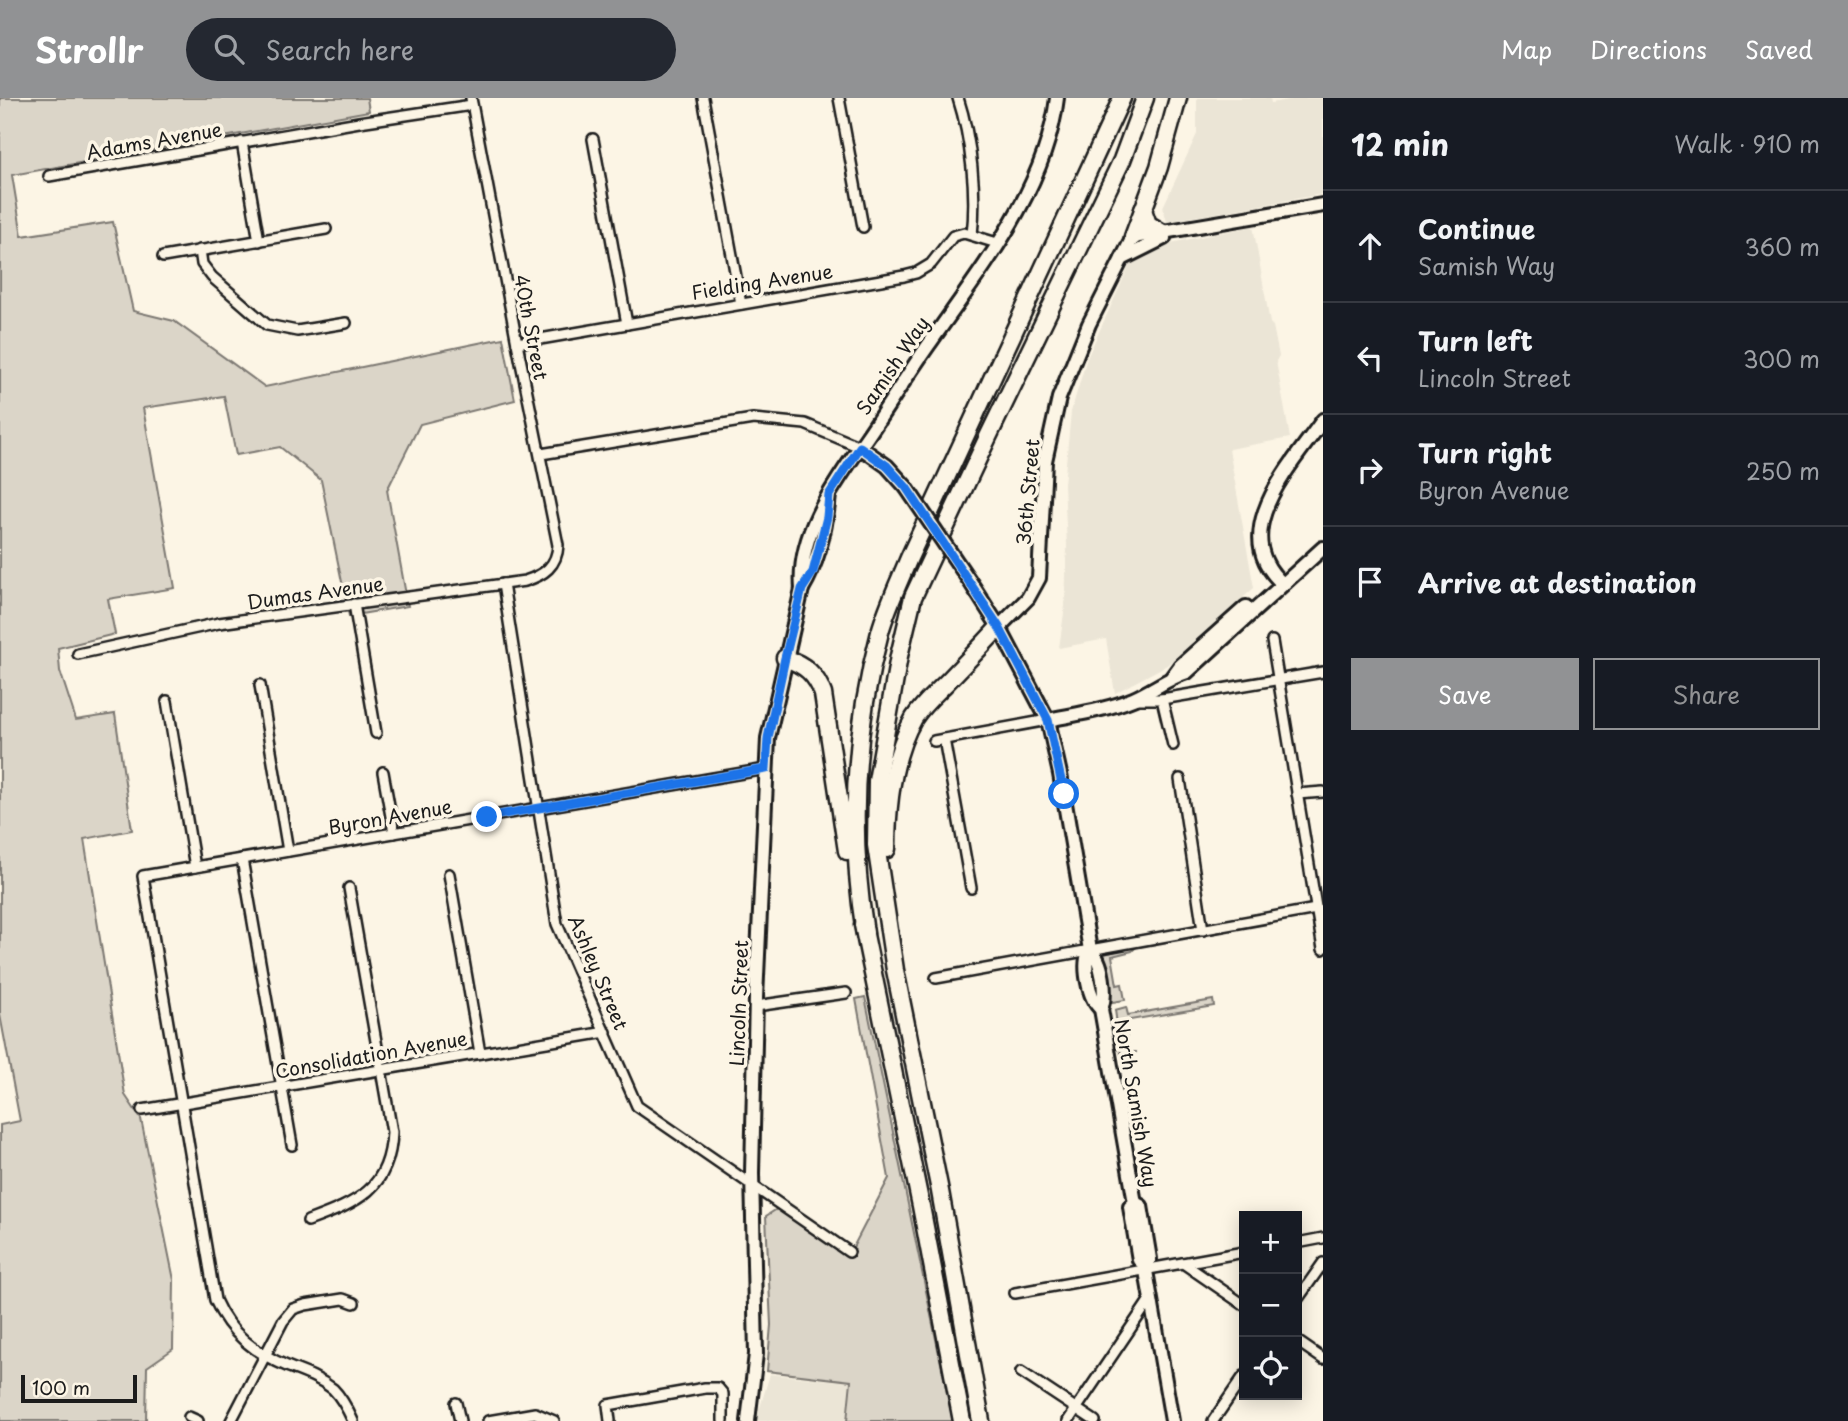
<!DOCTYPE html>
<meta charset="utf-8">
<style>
:root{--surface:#171b24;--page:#242831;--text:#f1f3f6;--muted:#9ea1a6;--line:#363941;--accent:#919294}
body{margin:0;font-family:"Playpen Sans",sans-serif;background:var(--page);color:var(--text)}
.controls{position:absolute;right:21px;bottom:21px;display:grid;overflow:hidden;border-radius:0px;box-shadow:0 4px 18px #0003}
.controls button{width:63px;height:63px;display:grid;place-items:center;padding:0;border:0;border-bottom:2px solid var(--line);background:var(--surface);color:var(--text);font:35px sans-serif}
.scale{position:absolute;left:21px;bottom:18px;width:116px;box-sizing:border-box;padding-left:7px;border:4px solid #1c1c1c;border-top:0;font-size:19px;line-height:24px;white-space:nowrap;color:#1c1c1c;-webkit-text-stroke:5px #fcf5e5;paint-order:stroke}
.stop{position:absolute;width:21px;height:21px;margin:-16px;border:5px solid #1a73e8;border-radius:50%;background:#fff}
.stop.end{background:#1a73e8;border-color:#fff;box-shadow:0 2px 7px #0008}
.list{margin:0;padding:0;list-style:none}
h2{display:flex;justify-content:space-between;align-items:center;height:91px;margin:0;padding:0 28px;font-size:30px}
h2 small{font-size:23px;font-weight:400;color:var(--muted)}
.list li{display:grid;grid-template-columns:46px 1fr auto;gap:21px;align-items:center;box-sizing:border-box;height:112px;padding:0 28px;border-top:2px solid var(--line)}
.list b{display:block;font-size:26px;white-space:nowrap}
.list p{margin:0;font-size:23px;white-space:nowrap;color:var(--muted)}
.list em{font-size:23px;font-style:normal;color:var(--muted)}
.actions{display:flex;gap:14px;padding:21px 28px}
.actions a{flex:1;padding:16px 0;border:2px solid var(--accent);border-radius:0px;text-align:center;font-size:24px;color:var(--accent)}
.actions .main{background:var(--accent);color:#fff}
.icon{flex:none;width:38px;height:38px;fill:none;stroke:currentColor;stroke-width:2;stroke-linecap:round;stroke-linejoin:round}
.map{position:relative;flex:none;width:1323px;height:1323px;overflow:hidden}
header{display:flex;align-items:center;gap:42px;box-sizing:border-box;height:98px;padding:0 35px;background:var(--accent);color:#fff}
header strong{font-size:33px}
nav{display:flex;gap:38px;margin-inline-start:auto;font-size:24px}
.search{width:490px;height:63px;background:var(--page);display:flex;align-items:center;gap:18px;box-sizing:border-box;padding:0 24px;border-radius:38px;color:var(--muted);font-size:26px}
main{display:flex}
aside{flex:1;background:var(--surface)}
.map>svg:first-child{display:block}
.built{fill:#ebe5d6}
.green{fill:#dbd5c8;stroke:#7c7872;stroke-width:2}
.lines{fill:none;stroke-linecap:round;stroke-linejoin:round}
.street-casing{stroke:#1c1c1c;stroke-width:14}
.secondary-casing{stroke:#1c1c1c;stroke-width:18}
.highway-casing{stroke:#1c1c1c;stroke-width:21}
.street{stroke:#fcf5e5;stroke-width:9}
.secondary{stroke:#fcf5e5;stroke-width:12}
.highway{stroke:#fcf5e5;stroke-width:16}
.secondary-bridge-casing{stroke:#1c1c1c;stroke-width:18;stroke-linecap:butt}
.secondary-bridge{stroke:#fcf5e5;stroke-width:12}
.route{stroke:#1a73e8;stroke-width:9}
.labels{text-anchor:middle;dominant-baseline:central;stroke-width:7;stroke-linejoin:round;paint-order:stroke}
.street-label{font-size:19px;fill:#1c1c1c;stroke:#fcf5e5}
</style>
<header>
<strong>Strollr</strong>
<div class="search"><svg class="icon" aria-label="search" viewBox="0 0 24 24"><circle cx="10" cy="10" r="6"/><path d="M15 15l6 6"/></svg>Search here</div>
<nav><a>Map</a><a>Directions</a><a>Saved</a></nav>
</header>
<main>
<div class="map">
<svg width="1323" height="1323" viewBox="0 0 1323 1323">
<rect width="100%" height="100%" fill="#fcf5e5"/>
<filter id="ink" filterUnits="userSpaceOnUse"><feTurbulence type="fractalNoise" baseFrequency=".0143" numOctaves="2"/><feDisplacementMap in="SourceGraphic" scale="14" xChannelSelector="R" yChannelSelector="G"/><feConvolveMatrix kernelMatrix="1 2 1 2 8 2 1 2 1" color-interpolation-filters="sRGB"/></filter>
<g filter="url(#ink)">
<g class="built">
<path d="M 1197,0 L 1270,0 L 1271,5 L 1298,0 L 1323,0 L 1323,96 L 1167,124 L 1163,109 L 1197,36 Z"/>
<path d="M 1253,128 L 1270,225 L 1273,228 L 1279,258 L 1276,263 L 1290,340 L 1229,351 L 1254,490 L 1167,567 L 1115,595 L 1106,541 L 1059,550 L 1065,508 L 1067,448 L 1064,386 L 1071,314 L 1087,260 L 1133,160 L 1156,148 Z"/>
<path d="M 770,1276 L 850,1284 L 846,1323 L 756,1323 Z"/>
</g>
<g class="green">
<path d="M 0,0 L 367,0 L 369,13 L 12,77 L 22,138 L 113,124 L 133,213 L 174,223 L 265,289 L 503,240 L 515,302 L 420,326 L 387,392 L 408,508 L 349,518 L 321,382 L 280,349 L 236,357 L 224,298 L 143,310 L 175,490 L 108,501 L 115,536 L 58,550 L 60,573 L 76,622 L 115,616 L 132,732 L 84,741 L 125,997 L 141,1021 L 174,1182 L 173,1251 L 147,1269 L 146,1323 L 0,1323 L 0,1027 L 20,1023 L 0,917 Z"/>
<path d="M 1137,848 L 1132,853 L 1112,858 L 1117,887 L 1122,886 L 1125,902 L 1112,904 L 1104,856 Z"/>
<path d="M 865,899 L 953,1323 L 847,1323 L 851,1283 L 767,1273 L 771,1227 L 766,1118 L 777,1111 L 848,1159 L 889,1080 L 856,901 Z"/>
<path d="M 1213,902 L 1214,908 L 1124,923 L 1129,954 L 1137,954 L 1121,956 L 1115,912 L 1126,909 L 1128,917 Z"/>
</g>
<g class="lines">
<g class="street-casing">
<g id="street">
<path d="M 703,0 L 741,206"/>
<path d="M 839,0 L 863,129"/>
<path d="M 958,0 C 971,40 977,95 972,137"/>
<path d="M 593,41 L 627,226"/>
<path d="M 242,44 L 259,143"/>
<path d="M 49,78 L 359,24 L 472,7"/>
<path d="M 200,152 L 202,166 L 212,179 L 267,227 L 297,233 L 346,225"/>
<path d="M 163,159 L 326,131"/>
<path d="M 517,245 L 904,178 L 916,175 L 931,166 L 953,138 L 964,135 L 997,145"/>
<path d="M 541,356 L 753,321 L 805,326 L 860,349"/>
<path d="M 503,486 L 557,826 L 637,1008 L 849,1154"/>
<path d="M 354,506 L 376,635"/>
<path d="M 1272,543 L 1323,851"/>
<path d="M 78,556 L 219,525 L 525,483 C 544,477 557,468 558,447 L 517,245 L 471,0"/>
<path d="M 260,587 L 288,753"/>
<path d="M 1135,601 L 1162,601 L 1323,574"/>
<path d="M 1162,601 L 1173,647"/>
<path d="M 167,603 L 195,769"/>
<path d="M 944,641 L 971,790"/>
<path d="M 934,643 L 1048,622"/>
<path d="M 383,674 L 394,735"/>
<path d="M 1180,681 L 1203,832"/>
<path d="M 1297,696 L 1323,694"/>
<path d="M 242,761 L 292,1047"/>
<path d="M 449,776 L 480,955"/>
<path d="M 936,880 L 1316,811"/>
<path d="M 756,908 L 846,895"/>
<path d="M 142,1012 L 606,934"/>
<path d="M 308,1123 C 355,1105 390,1093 392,1034 L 349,790"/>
<path d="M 1297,1145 L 1323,1140"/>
<path d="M 1183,1165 L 1244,1207"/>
<path d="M 1015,1195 L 1244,1154"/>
<path d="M 1297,1202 L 1323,1165"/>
<path d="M 1297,1243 L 1323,1261"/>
<path d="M 1021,1274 L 1095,1323"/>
<path d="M 456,1305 L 460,1323"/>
<path d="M 189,1319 L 198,1323"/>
<path d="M 231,1323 L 283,1223 L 293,1211 L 305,1207 L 343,1201 L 354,1205"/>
<path d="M 353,1323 C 348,1312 342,1300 333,1291 C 319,1280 305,1275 289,1269 C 255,1255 230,1236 215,1202 L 143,778 L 766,671"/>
<path d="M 488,1323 L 535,1315 L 554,1323"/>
<path d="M 610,1323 L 608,1307 L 705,1290 L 718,1290 L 723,1296 L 723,1323"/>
<path d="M 1068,1323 L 1151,1200"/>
<path d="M 1213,1323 L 1244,1278"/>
</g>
</g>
<g class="secondary-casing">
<g id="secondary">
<path d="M 1122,161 L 1164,140"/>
<path d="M 860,349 L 887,368 L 906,389"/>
<path d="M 969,482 L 999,529 L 1048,622 L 1060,676 L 1090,852"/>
<path d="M 1283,486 C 1225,435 1292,367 1323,322"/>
<path d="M 802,491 C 797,434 836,384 867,339 C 889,307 909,274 932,242 C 983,169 1046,91 1057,0"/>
<path d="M 999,529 L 1028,500 L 1039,480 L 1045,363 L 1059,300 L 1089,226 L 1133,139 L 1323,107"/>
<path d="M 1172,579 L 1180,568 L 1246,509"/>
<path d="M 1048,622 C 1077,616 1106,612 1133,601 C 1152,593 1168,580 1187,574 L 1323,450"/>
<path d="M 1090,852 C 1103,862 1107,896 1101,911 L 1135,1105"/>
<path d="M 1090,852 C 1082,866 1088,900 1101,911"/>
<path d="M 1135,1105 L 1130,1109 L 1139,1162 L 1145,1167 L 1172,1323"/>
<path d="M 1135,1105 L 1141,1108 L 1150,1161 L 1145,1167"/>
<path d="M 748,1323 L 756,1256 L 752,1075 L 756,900 L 768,640 L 802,491 C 819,463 826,429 829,397"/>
</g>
</g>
<g class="highway-casing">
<g id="highway">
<path d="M 1143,112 L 1148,126 L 1163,135"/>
<path d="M 1133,139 L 1159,69 L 1178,0"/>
<path d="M 785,560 C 805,567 816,576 823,596 L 847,753"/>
<path d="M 887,751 C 887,708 892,658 914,620 C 923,606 935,596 947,584 C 964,566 982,548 999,529"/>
<path d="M 863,827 L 921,1108 L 962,1323"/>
<path d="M 865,835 C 849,735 854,632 880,534 C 887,509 899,484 909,460 L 1122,0"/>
<path d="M 981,1323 L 940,1093 L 895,872 L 876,747 L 877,683 L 899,558 L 913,499 L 988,339 L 1122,62 L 1145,0"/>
</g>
</g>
<use href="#street" class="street"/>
<use href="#secondary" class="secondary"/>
<use href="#highway" class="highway"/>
<g class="secondary-bridge-casing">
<path id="secondary-bridge" d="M 906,389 L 969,482"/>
</g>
<use href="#secondary-bridge" class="secondary-bridge"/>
</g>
</g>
<g class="lines" filter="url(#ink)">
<path class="route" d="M 487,719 L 766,671 L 768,640 L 785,560 L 802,491 L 813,474 L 827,419 L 829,397 L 860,349 L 887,368 L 906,389 L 999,529 L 1048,622 L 1064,696"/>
</g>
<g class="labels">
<g class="street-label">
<text transform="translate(154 42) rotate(-10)">Adams Avenue</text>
<text transform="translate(762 183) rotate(-9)">Fielding Avenue</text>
<text transform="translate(532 229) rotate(79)">40th Street</text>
<text transform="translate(892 267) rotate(-56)">Samish Way</text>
<text transform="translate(1027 394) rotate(-85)">36th Street</text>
<text transform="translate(315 494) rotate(-8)">Dumas Avenue</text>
<text transform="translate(390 718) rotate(-10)">Byron Avenue</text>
<text transform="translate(599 874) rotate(67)">Ashley Street</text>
<text transform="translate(738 905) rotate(-88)">Lincoln Street</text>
<text transform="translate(371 956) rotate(-10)">Consolidation Avenue</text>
<text transform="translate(1137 1005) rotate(80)">North Samish Way</text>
</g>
</g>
</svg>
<div class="controls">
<button>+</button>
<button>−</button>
<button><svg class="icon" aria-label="locate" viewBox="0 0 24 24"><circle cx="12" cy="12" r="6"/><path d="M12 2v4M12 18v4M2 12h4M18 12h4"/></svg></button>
</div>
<div class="scale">100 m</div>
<div class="stop" style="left:1064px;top:696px"></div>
<div class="stop end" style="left:487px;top:719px"></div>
</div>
<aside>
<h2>12 min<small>Walk · 910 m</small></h2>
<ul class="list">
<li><svg class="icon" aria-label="ahead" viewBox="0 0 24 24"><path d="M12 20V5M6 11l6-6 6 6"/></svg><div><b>Continue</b><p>Samish Way</p></div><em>360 m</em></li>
<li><svg class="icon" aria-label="left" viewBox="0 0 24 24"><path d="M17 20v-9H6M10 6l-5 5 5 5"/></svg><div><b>Turn left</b><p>Lincoln Street</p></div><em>300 m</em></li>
<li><svg class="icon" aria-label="right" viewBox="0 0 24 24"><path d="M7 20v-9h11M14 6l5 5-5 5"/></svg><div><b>Turn right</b><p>Byron Avenue</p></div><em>250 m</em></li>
<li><svg class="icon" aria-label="arrive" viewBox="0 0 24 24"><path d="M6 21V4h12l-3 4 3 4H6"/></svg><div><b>Arrive at destination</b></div></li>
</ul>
<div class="actions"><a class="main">Save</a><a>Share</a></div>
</aside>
</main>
